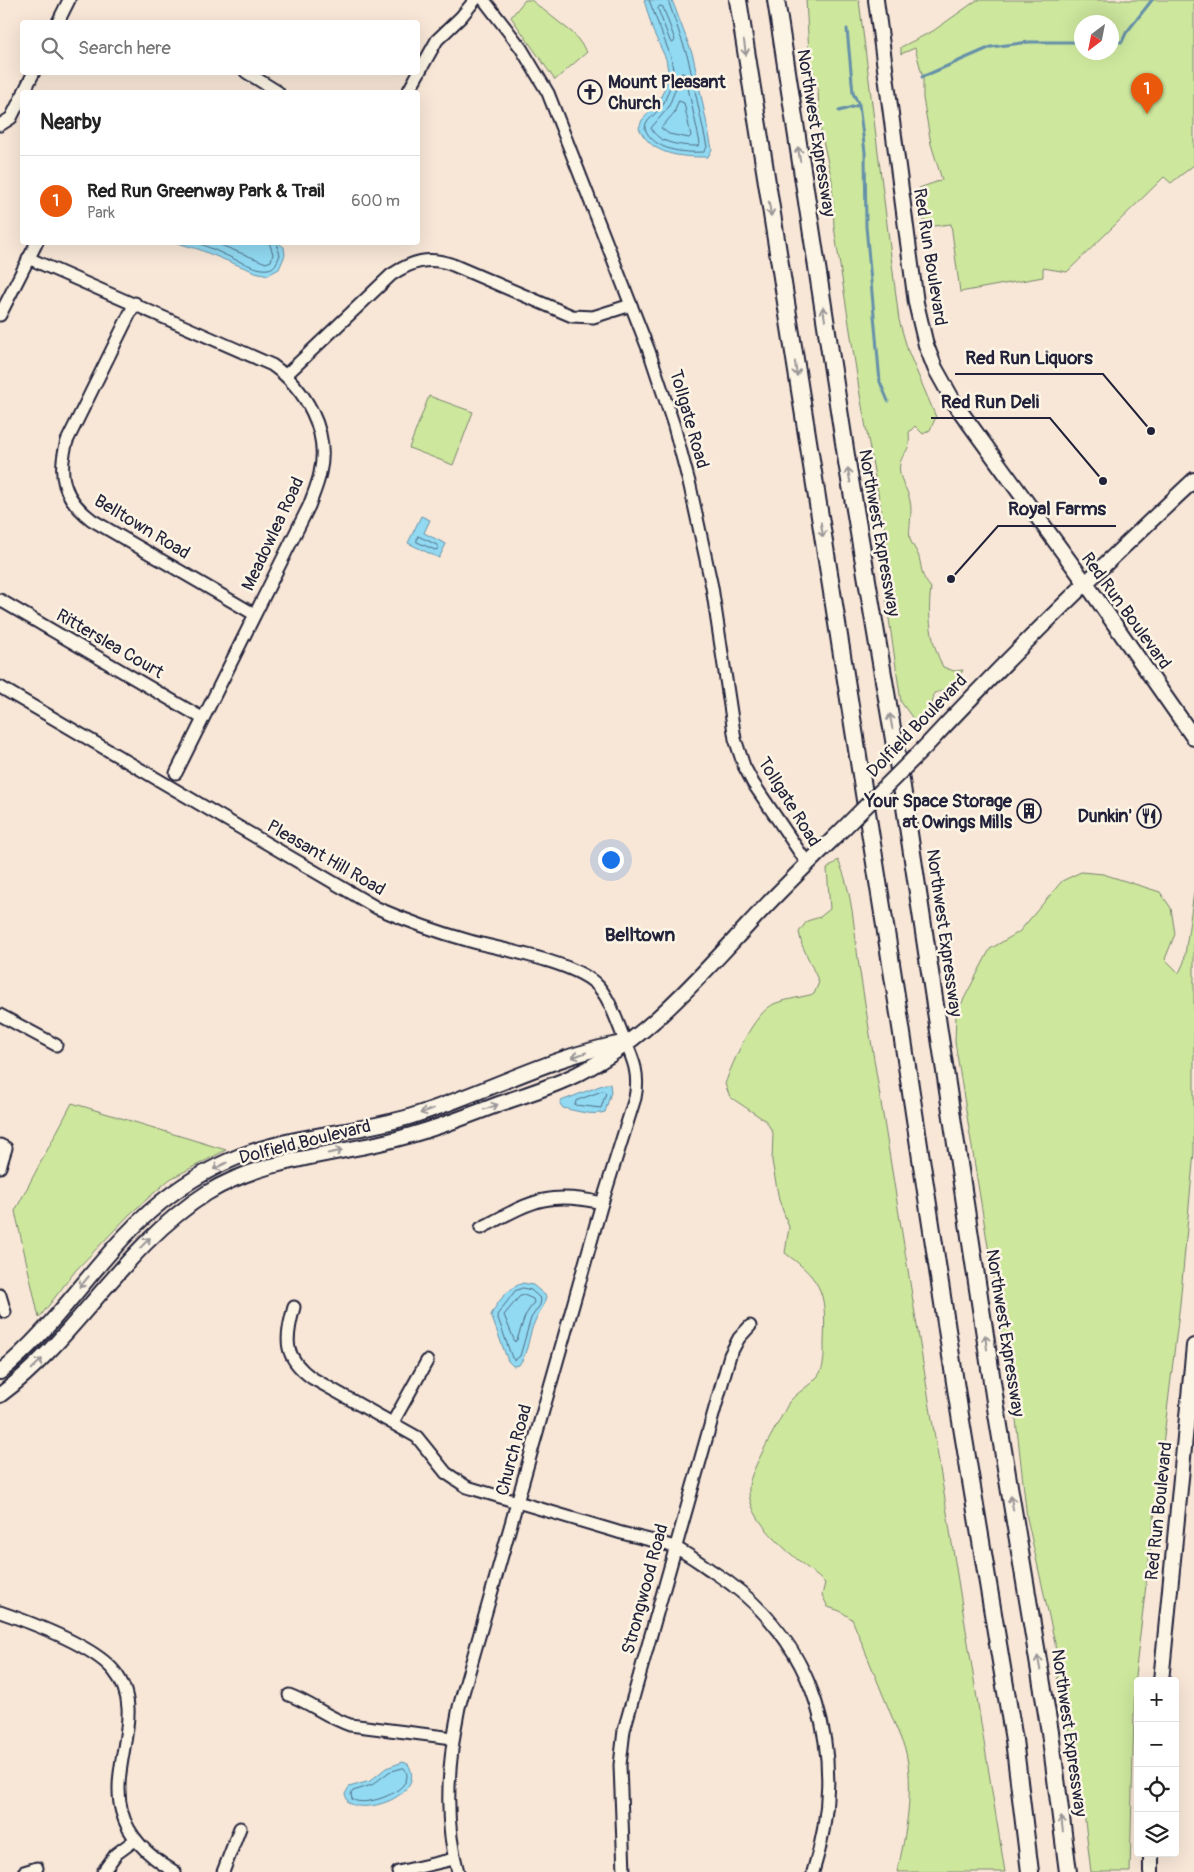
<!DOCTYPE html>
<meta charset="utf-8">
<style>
:root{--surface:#fff;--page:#f6f6f6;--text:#222;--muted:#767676;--line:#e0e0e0;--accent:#ea580c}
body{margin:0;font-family:Pangolin,sans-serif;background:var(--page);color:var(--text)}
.controls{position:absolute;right:15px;bottom:15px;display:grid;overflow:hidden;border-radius:5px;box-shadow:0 5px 20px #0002}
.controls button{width:45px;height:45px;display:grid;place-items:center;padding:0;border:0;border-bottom:1px solid var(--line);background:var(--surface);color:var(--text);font:25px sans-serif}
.compass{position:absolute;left:1074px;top:15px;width:45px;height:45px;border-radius:50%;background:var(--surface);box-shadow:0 5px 20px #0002;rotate:212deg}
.you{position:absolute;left:610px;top:859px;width:18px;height:18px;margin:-12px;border:4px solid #fff;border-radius:50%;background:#1a73e8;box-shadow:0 0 0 8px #1a73e833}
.badge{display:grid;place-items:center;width:32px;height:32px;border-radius:50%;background:var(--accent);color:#fff;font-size:16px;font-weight:700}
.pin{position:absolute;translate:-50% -41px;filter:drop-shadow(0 1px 2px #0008)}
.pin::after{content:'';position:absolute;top:26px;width:18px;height:15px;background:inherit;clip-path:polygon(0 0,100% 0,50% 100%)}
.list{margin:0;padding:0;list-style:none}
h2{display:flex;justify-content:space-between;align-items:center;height:65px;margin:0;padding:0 20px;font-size:21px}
h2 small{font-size:16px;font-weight:400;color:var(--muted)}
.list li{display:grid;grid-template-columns:32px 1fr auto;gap:15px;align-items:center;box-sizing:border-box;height:90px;padding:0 20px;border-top:1px solid var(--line)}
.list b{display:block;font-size:19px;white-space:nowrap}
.list p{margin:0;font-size:16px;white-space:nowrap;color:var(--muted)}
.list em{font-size:16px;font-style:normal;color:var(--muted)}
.icon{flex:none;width:28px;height:28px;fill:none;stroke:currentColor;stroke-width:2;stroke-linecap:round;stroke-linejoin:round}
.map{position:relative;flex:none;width:1194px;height:1872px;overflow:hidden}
.search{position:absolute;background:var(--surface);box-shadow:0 5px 20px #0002;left:20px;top:20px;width:400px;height:55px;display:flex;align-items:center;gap:12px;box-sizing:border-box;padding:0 18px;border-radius:5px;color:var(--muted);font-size:19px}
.panel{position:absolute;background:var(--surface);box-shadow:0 5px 20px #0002;left:20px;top:90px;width:400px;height:155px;border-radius:5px}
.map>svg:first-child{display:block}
.green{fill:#cde79d;stroke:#78846c;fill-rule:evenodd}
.water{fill:#91daf2;stroke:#6590a9}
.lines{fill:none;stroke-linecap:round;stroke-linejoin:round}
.shore{stroke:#4e6c84;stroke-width:1}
.stream{stroke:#6590a9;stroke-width:3}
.minor-casing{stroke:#22223b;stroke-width:15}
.major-casing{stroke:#22223b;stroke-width:18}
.highway-casing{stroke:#22223b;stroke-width:20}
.minor{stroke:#fcf5e5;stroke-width:11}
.major{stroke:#fcf5e5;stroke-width:14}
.highway{stroke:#fcf5e5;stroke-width:16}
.major-bridge-casing{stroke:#22223b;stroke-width:18;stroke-linecap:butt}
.major-bridge{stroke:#fcf5e5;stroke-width:14}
.oneway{stroke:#9a9698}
.labels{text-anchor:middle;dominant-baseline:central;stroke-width:5;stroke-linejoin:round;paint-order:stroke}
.poi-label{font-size:18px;font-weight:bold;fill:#22223b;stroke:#fcf5e5;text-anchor:end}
.street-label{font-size:18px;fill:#22223b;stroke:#fcf5e5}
.neighbourhood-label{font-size:19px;font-weight:bold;fill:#22223b;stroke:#fcf5e5}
.leader{fill:none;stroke:#22223b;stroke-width:2}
.callout-dot{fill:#22223b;stroke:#fcf5e5;stroke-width:2}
.callout-label{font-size:19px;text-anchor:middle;font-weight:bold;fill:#22223b;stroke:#fcf5e5;stroke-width:5;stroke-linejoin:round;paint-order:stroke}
</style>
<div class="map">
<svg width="1194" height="1872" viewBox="0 0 1194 1872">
<rect width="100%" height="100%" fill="#f8e7d7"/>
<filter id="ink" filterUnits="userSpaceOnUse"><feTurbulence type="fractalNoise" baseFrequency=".02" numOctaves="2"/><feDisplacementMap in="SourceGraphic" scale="10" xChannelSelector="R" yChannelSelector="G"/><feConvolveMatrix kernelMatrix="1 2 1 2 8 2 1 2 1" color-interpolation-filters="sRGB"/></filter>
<g filter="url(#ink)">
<g class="green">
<path d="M 525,0 L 531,0 L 574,34 L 587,52 L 555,80 L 511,17 Z"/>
<path d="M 806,0 L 859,0 L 899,320 L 908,351 L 936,417 L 930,430 L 923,434 L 915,426 L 909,432 C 911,454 903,450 900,464 C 897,478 908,488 910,501 C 913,513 908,529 910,539 C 912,545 917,551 919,557 C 923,573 920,574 931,588 C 927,615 931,643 943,667 L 954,671 L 963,670 C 956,684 949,690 934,693 L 931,712 L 922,723 L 914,720 L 901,702 L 886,598 L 889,553 L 860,395 L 834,227 L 832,181 L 820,127 L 818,92 L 809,53 Z"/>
<path d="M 977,0 L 1194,0 L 1194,165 L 1171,183 L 1164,177 L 1067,272 L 1043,268 L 1043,277 L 960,292 L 951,224 L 925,227 L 919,188 L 942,180 L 931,144 L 923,98 L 923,78 L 915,48 L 901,54 L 901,47 L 933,31 ZM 1082,22 L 1112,22 L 1112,52 L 1082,52 Z"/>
<path d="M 429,396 L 473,412 L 453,465 L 409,448 Z"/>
<path d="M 838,860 C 853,892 854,931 859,966 L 1005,1872 L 897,1872 C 906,1836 915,1785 905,1749 L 852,1619 L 840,1611 L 828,1607 L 822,1595 L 825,1583 C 800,1560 745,1524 749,1486 C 750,1470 781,1419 789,1402 C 797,1392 810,1386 818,1376 C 825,1367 824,1353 824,1342 C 826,1296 825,1282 785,1253 L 789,1227 L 779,1200 L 772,1161 L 773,1133 L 766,1121 L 730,1097 L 725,1084 C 733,1062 753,1012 776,1003 C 788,999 802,997 814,994 L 819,982 L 802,945 L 799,932 L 807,921 L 820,917 L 830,909 L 827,869 Z"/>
<path d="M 1081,872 L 1103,874 L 1160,892 L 1171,908 L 1175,934 L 1165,959 L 1179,973 L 1184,962 L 1194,892 L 1194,1152 L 1180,1304 L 1135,1676 L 1130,1872 L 1091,1872 L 1078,1761 L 1059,1701 L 1055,1643 L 1027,1518 L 1016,1420 L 955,1042 L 956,1014 L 990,949 L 1019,932 L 1062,881 Z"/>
<path d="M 72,1103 L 226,1150 L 170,1179 L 130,1214 L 76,1270 L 39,1318 L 15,1211 Z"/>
</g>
<g class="water">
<path d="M 644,0 L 672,0 L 693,56 L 712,149 L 708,157 C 681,157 652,156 639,128 L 642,120 L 659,102 L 669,77 L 666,59 L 653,31 Z"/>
<path d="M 177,243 L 278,243 L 284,247 L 285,255 L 279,269 L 268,275 L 255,272 L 198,249 Z"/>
<path d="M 421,516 L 430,520 L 424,533 L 446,544 L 439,558 L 408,543 Z"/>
<path d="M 605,1084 L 610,1084 L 611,1092 L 605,1112 C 592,1116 577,1111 563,1108 L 560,1104 L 561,1101 Z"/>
<path d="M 523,1283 L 533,1285 L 546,1296 C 545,1307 539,1311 535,1321 C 528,1335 529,1352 519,1365 L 513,1366 L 508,1361 L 491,1315 C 498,1301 508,1288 523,1283 Z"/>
<path d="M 403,1762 L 408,1764 C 427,1794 366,1816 348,1802 L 345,1794 L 349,1787 L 370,1781 L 386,1768 Z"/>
</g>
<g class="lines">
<g class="shore">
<path d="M 649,0 L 671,57 L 674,77 L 663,105 L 646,123 L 645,129 C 655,151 683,153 704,152 L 707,147 L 688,58 L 668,0"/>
<path d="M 660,6 L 663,7 L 675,40 L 673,43 L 670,41 L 658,9 Z"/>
<path d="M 682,73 L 685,74 L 700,143 L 698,146 C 683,146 658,144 651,128 L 668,108 Z"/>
<path d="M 679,101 L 684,103 L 691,136 L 689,138 L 669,134 L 661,128 L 674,113 Z"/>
<path d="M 194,242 C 212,246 253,272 268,269 C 276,268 277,261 280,255 L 276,242"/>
<path d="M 213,242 L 266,263 L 271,261 L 273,254 L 269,242"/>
<path d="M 418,536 L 437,545 L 438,549 L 435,550 L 417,542 Z"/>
<path d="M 603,1091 L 606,1093 L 601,1108 L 575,1105 L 576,1101 Z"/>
<path d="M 523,1288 L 531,1290 L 541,1299 L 540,1305 L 531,1318 L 520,1356 L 515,1360 L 512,1358 L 497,1315 L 515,1291 Z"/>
<path d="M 524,1295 L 533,1299 L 534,1302 L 525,1316 L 517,1340 L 515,1342 L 504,1315 L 519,1297 Z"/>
<path d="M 404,1768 C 421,1789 364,1809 352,1799 L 351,1794 L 353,1791 L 372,1785 L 389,1772 Z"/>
</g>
<g class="stream">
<path d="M 847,29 L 853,93 L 859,105 L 865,152 L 866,226 L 880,382 L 888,401"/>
<path d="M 1112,41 L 1122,42 L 1126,33 L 1152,0"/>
<path d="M 922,77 L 991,47 L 1029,42 L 1082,42"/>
<path d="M 839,111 L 859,105"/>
</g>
<g class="minor-casing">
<g id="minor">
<path d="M 484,0 L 521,48 L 548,93 L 649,351 L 674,426 L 690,486 L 712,587 L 735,739 L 744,766 L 753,783 L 807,863"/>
<path d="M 58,22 L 69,0"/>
<path d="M 246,72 L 278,92"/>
<path d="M 24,92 L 34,72"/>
<path d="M 408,92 L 437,40 L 461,17 L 475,0"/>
<path d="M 0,125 L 11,118 L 22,96"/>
<path d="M 28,258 L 272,365 C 305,388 330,431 320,473 C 318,484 313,495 309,506 L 176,773"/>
<path d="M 135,303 L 67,441 C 57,475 63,498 92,520 L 254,614"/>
<path d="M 0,315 L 37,242"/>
<path d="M 286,375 L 391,275 C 412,261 429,256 453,265 L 572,316 L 593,317 L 631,305"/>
<path d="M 0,600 L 202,718"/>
<path d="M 0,687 L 377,908 C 407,921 438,932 470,941 C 503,950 570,961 595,983 C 609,996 616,1019 623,1036 C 633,1059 640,1073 635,1098 L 602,1203 L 459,1707 C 448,1761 443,1819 458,1872"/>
<path d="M 0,1015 L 56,1045"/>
<path d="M 0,1145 L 6,1148 L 0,1167"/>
<path d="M 481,1228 C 529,1203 546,1190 602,1203"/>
<path d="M 0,1295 L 5,1312"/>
<path d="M 294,1307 C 285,1340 283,1357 312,1378 L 417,1437 L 446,1473 L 467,1487 C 516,1502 566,1516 615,1531 C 634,1537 655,1540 674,1547 C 687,1553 700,1563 712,1571 C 818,1638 850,1756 813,1872"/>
<path d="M 393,1422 L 427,1361"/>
<path d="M 0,1612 C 32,1623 93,1645 114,1671 C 162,1729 63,1807 175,1872"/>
<path d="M 289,1695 C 311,1703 328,1718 350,1725 L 453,1738"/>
<path d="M 24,1872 L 37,1868"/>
<path d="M 103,1872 L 116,1854 L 135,1840"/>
<path d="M 223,1872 L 240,1828"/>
<path d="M 398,1872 L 454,1859"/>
<path d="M 624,1872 L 620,1765 L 624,1730 L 730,1355 L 739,1338 L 750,1326"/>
</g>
</g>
<g class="major-casing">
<g id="major">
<path d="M 876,0 L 916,303 L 926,345 L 935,368 L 955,404 L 1092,592 L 1194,738"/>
<path d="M 925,747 C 1011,654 1102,566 1194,480"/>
<path d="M 0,1372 C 65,1320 105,1242 173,1193 C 203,1171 239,1154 275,1145 C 320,1133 368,1130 412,1116 C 480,1095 554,1055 623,1043"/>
<path d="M 0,1395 C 78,1337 123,1246 207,1193 C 259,1161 322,1156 380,1143 C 421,1134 460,1119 499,1104 C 521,1096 545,1089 567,1079 C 640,1046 693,984 747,926 C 775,895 805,866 835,837"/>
<path d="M 1161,1681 L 1194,1346"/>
<path d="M 1151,1872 L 1151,1853"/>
</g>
</g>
<g class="highway-casing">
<g id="highway">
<path d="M 738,0 L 899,1014 L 960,1415 L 1014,1740 L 1030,1872"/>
<path d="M 776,0 L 847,462 L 902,787 L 996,1408 L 1050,1732 L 1068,1872"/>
</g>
</g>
<use href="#minor" class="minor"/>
<use href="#major" class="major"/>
<use href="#highway" class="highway"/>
<g class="major-bridge-casing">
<path id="major-bridge" d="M 835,837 L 925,747"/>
</g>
<use href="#major-bridge" class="major-bridge"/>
</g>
<defs><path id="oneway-shaft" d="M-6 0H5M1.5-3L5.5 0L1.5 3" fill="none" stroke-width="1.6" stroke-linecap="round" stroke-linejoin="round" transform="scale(1.25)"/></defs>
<g class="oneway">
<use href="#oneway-shaft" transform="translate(745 48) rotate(82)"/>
<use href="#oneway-shaft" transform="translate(799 154) rotate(-99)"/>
<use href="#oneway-shaft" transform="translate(770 209) rotate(81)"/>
<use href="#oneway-shaft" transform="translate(824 314) rotate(-99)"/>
<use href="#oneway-shaft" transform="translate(796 369) rotate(81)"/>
<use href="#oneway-shaft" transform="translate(849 475) rotate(-100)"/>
<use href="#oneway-shaft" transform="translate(822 530) rotate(81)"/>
<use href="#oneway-shaft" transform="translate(891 721) rotate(-100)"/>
<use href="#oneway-shaft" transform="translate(579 1055) rotate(161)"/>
<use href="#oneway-shaft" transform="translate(491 1107) rotate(-20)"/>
<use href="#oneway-shaft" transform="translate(427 1111) rotate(160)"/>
<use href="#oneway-shaft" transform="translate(335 1152) rotate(-11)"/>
<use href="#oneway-shaft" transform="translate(220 1166) rotate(153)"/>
<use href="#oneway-shaft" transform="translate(145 1243) rotate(-46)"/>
<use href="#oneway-shaft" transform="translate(84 1282) rotate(130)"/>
<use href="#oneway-shaft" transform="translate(986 1342) rotate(-98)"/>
<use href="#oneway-shaft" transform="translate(37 1364) rotate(-44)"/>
<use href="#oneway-shaft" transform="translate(1012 1503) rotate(-100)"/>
<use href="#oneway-shaft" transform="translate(1039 1663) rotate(-100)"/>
<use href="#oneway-shaft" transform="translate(1062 1824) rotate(-97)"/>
</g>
</g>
<defs>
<g id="church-ring" transform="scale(1.25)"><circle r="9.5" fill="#fcf5e5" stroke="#22223b" stroke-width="1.5"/><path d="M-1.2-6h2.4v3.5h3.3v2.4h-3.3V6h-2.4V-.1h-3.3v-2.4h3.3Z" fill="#22223b"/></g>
<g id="building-ring" transform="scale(1.25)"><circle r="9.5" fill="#fcf5e5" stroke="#22223b" stroke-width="1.5"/><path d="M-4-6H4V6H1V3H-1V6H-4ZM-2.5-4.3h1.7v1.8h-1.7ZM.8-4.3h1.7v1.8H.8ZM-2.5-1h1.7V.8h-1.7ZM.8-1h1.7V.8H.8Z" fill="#22223b"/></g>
<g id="restaurant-ring" transform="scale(1.25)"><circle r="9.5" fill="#fcf5e5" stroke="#22223b" stroke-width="1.5"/><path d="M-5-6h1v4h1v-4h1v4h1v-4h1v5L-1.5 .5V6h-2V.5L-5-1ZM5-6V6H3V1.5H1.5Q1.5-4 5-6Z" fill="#22223b"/></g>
</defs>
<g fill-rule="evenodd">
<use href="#church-ring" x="590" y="92"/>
<use href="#building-ring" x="1029" y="811"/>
<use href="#restaurant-ring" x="1149" y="816"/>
</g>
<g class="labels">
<g class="poi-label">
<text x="608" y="82" text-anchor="start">Mount Pleasant<tspan x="608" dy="21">Church</tspan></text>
<text x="1012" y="801">Your Space Storage<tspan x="1012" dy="21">at Owings Mills</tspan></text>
<text x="1132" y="816">Dunkin'</text>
</g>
<g class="street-label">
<text transform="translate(816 133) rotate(81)">Northwest Expressway</text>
<text transform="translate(930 257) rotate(81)">Red Run Boulevard</text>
<text transform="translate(689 419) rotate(74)">Tollgate Road</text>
<text transform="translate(142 527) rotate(31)">Belltown Road</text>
<text transform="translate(879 533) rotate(80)">Northwest Expressway</text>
<text transform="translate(273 534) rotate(-65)">Meadowlea Road</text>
<text transform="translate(1126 611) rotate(54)">Red Run Boulevard</text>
<text transform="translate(110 644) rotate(30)">Ritterslea Court</text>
<text transform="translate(917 726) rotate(-46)">Dolfield Boulevard</text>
<text transform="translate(789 802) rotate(58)">Tollgate Road</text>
<text transform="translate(326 858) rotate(30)">Pleasant Hill Road</text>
<text transform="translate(944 933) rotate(82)">Northwest Expressway</text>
<text transform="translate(305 1142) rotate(-14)">Dolfield Boulevard</text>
<text transform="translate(1005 1333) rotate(81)">Northwest Expressway</text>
<text transform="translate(514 1450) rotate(-75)">Church Road</text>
<text transform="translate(1159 1511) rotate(-84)">Red Run Boulevard</text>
<text transform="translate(645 1589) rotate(-75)">Strongwood Road</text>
<text transform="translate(1069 1733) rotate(82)">Northwest Expressway</text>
</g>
<g class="neighbourhood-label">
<text x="640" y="935">Belltown</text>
</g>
</g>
<path class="leader" d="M1151 431L1103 374H955M1103 481L1050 418H931M951 579L998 526H1116"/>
<g class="callout-dot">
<circle cx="1151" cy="431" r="5"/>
<circle cx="1103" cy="481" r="5"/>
<circle cx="951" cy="579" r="5"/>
</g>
<g class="callout-label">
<text x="1029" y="364">Red Run Liquors</text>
<text x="990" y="408">Red Run Deli</text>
<text x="1057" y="515">Royal Farms</text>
</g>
</svg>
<div class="controls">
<button>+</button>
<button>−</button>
<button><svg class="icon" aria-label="locate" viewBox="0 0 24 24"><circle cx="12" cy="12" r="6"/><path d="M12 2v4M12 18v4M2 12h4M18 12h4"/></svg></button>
<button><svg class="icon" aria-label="layers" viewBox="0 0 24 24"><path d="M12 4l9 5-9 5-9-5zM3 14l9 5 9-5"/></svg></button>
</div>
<svg class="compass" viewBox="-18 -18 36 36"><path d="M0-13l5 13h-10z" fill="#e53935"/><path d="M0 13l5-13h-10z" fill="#767676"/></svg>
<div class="you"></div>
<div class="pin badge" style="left:1147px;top:114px">1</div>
<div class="search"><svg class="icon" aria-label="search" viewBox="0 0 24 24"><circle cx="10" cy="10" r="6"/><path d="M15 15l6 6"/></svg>Search here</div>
<section class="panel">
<h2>Nearby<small></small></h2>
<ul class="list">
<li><span class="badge">1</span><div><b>Red Run Greenway Park &amp; Trail</b><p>Park</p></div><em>600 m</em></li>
</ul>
</section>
</div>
